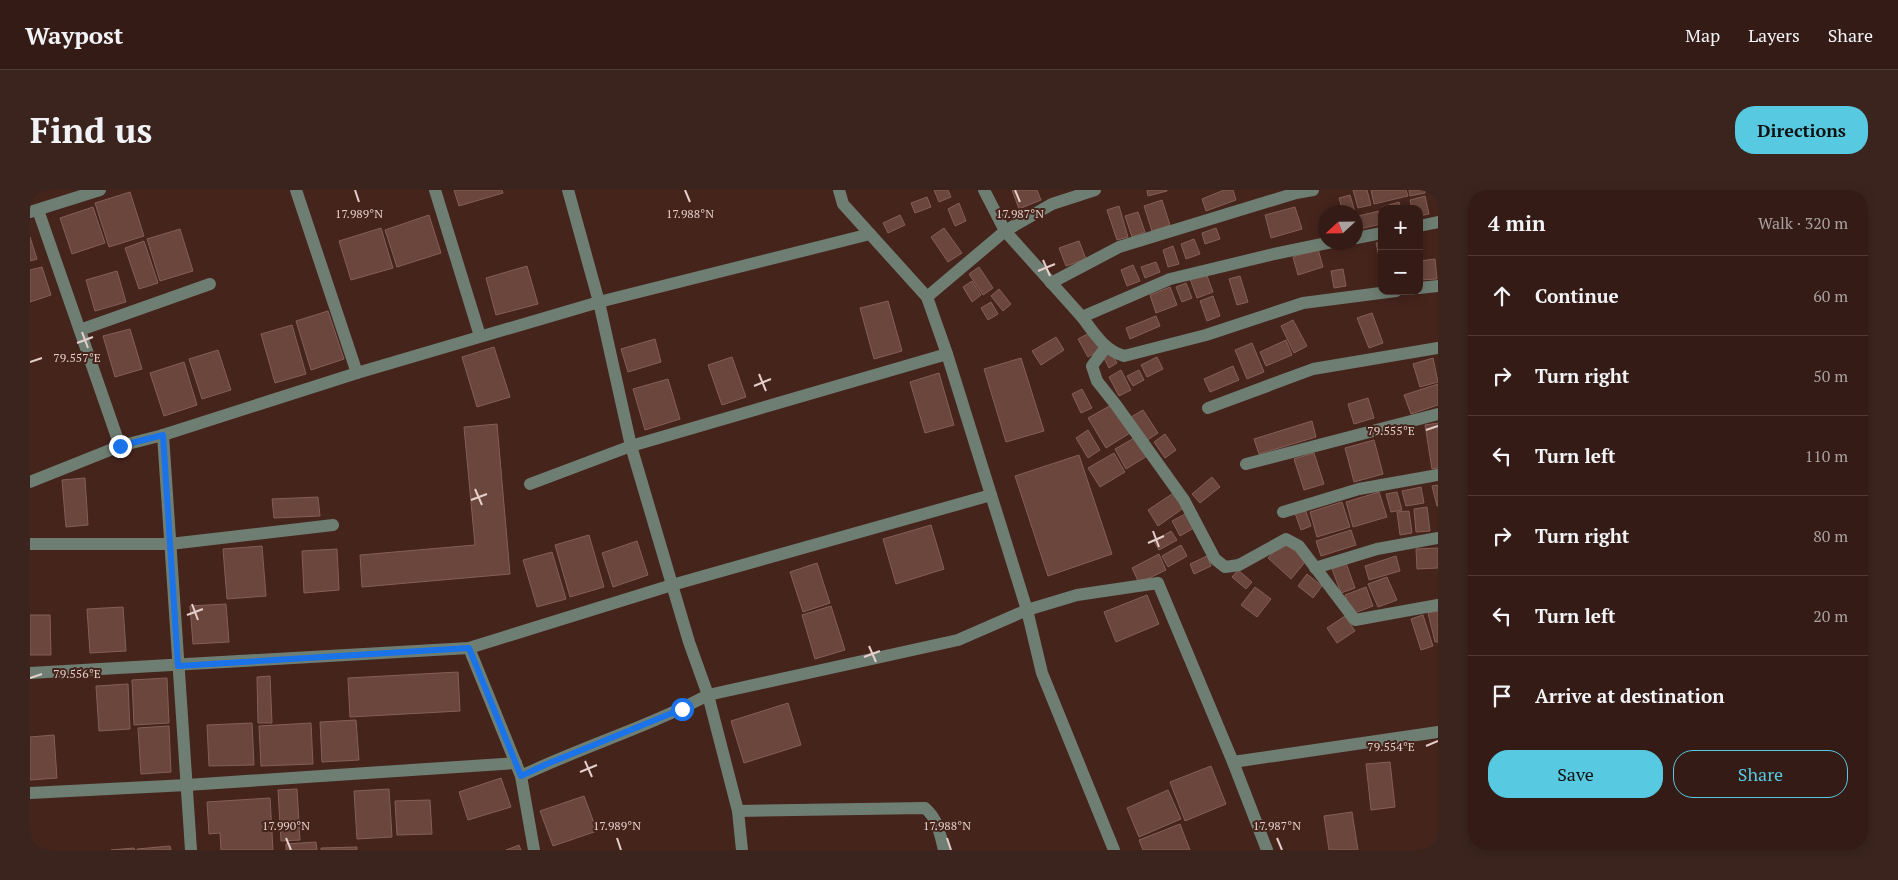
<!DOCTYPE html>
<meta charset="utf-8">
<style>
:root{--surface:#341b15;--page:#3c241e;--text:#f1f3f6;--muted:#a9a1a0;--line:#4e3934;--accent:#57c9e1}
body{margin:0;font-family:"PT Serif",serif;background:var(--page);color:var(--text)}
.controls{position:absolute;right:15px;top:15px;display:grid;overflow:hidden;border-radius:10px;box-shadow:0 2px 12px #0003}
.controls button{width:45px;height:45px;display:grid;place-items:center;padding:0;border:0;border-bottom:1px solid var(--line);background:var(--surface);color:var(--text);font:25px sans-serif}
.compass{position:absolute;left:1288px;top:15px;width:45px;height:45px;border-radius:50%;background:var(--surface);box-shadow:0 2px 12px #0003;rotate:248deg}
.stop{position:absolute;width:15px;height:15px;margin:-11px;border:4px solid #1a73e8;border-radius:50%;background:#fff}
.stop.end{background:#1a73e8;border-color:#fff;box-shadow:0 1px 5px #0008}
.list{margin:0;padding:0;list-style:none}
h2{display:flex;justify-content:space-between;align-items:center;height:65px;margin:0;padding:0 20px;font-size:21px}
h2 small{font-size:16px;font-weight:400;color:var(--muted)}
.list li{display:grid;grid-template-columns:32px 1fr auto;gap:15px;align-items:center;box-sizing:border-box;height:80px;padding:0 20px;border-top:1px solid var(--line)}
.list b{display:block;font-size:19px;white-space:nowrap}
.list em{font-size:16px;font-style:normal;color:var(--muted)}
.actions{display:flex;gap:10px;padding:15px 20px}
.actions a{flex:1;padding:11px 0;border:1px solid var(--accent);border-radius:20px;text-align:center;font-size:18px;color:var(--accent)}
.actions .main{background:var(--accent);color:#111}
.icon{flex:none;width:28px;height:28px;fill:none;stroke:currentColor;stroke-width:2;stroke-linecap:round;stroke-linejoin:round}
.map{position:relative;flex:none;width:1408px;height:660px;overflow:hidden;border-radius:20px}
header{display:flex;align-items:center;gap:30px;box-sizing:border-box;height:70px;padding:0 25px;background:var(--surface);border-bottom:1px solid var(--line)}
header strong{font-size:24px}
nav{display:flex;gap:28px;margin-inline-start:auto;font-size:18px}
.intro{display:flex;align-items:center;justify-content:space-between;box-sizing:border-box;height:120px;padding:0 30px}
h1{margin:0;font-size:35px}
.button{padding:12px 22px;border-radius:20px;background:var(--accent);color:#111;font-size:18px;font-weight:700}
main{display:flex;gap:30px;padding:0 30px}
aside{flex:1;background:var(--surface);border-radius:20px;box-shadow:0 2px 12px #0003}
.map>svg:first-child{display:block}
.building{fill:#6a463d;stroke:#855f56}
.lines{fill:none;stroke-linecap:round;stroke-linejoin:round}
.minor{stroke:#6f7e73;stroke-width:12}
.route{stroke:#1a73e8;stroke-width:6}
.ticks{fill:none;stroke:#e6cfca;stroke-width:2}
.ticks-label{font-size:12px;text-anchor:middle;fill:#e6cfca;stroke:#45241c;stroke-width:4;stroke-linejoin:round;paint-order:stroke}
</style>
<header>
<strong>Waypost</strong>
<nav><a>Map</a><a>Layers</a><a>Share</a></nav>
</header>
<div class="intro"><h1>Find us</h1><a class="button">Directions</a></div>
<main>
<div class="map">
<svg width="1408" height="660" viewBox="0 0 1408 660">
<rect width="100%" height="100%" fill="#45241c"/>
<g class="building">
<path d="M 424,0 L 472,0 L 473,3 L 429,16 Z"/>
<path d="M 904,0 L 918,0 L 921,7 L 909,12 Z"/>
<path d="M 982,0 L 1007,0 L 1011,10 L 989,19 Z"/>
<path d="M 1117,0 L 1137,0 L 1137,1 L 1118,6 Z"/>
<path d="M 1194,0 L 1203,0 L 1206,10 L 1176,21 L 1172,9 Z"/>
<path d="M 1323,0 L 1337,0 L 1341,15 L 1328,18 Z"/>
<path d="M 1341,0 L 1376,0 L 1378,6 L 1344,14 Z"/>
<path d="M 1379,0 L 1395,0 L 1395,3 L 1380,6 Z"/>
<path d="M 100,2 L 114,46 L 79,57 L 65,13 Z"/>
<path d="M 1320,5 L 1325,22 L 1313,22 L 1309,8 Z"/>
<path d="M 1395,6 L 1399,24 L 1389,26 L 1389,19 L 1382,19 L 1380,10 Z"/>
<path d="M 897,7 L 901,17 L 885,23 L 881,13 Z"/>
<path d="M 1132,10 L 1140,35 L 1122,41 L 1114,16 Z"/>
<path d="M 1369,12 L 1371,19 L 1353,19 L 1352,17 Z"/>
<path d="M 929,13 L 936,31 L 925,36 L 918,19 Z"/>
<path d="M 1089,16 L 1098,47 L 1087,50 L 1077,20 Z"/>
<path d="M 63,17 L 75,53 L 42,64 L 30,28 Z"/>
<path d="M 1265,17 L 1272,39 L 1241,48 L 1235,25 Z"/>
<path d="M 1349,21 L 1351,34 L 1330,39 L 1328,26 Z"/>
<path d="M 1108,22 L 1115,42 L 1102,47 L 1095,26 Z"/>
<path d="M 399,25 L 411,63 L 367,77 L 355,40 Z"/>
<path d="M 870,25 L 875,35 L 858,43 L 853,33 Z"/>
<path d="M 351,38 L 363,78 L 321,90 L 309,51 Z"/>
<path d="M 914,38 L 932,63 L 918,72 L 901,47 Z"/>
<path d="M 1186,38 L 1190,49 L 1175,54 L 1172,43 Z"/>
<path d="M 150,39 L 163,81 L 130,91 L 117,49 Z"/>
<path d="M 0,47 L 7,69 L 0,71 Z"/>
<path d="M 1164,49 L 1170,64 L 1156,69 L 1151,54 Z"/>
<path d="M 114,51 L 128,93 L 109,99 L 95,58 Z"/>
<path d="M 1049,51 L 1056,69 L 1036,76 L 1029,58 Z"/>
<path d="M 1352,52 L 1352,71 L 1350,71 L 1346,53 Z"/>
<path d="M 1143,56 L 1149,74 L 1138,77 L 1133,60 Z"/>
<path d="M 1288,59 L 1293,77 L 1268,85 L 1263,67 Z"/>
<path d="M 1405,69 L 1407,89 L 1389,90 L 1389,71 Z"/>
<path d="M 1126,72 L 1130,82 L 1115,88 L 1111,77 Z"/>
<path d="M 1103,75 L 1110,91 L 1097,96 L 1091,80 Z"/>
<path d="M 497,76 L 508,114 L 466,125 L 456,88 Z"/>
<path d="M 12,77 L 21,105 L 0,112 L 0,80 Z"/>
<path d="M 949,77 L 963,98 L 953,105 L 939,84 Z"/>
<path d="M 1313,79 L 1316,96 L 1304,98 L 1301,81 Z"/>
<path d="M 87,81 L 96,112 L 65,121 L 56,90 Z"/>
<path d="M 1176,83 L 1183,102 L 1167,108 L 1160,89 Z"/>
<path d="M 1210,86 L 1218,112 L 1207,115 L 1199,89 Z"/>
<path d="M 942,91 L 951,105 L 942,112 L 933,97 Z"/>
<path d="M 1156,93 L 1162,108 L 1152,112 L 1146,97 Z"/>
<path d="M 1140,97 L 1147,115 L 1126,123 L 1120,105 Z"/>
<path d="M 969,99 L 981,114 L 973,121 L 961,106 Z"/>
<path d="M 1183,106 L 1190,126 L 1177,131 L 1170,111 Z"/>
<path d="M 858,111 L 872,161 L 844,169 L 830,118 Z"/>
<path d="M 961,112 L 968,124 L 958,130 L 951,118 Z"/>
<path d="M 298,121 L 314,169 L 281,180 L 266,131 Z"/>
<path d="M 1342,123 L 1353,153 L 1339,158 L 1327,128 Z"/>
<path d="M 1126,126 L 1130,136 L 1100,149 L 1096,138 Z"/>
<path d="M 1263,130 L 1277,156 L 1264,163 L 1251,136 Z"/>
<path d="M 262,135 L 276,184 L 245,193 L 231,144 Z"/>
<path d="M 100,139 L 112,179 L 85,187 L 73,146 Z"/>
<path d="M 1061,142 L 1071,159 L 1058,167 L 1048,149 Z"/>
<path d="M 1026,147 L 1034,160 L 1011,175 L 1002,161 Z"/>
<path d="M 625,149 L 631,172 L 598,182 L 591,159 Z"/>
<path d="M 1256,150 L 1262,165 L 1236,176 L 1230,162 Z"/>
<path d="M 1222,153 L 1234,182 L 1217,189 L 1205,160 Z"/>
<path d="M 464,157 L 480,207 L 447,217 L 432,167 Z"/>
<path d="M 188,160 L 201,200 L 172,209 L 159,169 Z"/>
<path d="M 1081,162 L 1087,173 L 1079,178 L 1073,166 Z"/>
<path d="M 702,167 L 716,207 L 692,215 L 678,175 Z"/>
<path d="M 1127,167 L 1133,179 L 1117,187 L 1111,175 Z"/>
<path d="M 991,168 L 1014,241 L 976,252 L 954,179 Z"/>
<path d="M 1403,168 L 1408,192 L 1390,197 L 1383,174 Z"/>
<path d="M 154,172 L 167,215 L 134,226 L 120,183 Z"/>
<path d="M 1203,176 L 1209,190 L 1180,202 L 1174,189 Z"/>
<path d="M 1091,180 L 1101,200 L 1089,206 L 1079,187 Z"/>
<path d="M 1109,180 L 1114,190 L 1103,196 L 1097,186 Z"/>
<path d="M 909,183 L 924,235 L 895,243 L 880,192 Z"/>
<path d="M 638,189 L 650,229 L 615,240 L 603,199 Z"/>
<path d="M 1408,194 L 1408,215 L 1381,224 L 1374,205 Z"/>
<path d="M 1052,199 L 1062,218 L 1051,223 L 1042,204 Z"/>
<path d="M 1338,208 L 1344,228 L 1324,234 L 1318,214 Z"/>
<path d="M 1083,214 L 1100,243 L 1076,258 L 1058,228 Z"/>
<path d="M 1113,220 L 1128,243 L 1116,251 L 1101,227 Z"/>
<path d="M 1282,231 L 1286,247 L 1229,264 L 1224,249 Z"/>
<path d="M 1408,233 L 1408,278 L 1402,279 L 1395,235 Z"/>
<path d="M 467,234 L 480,384 L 332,397 L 330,365 L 445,355 L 434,237 Z"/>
<path d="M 1058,240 L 1070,260 L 1058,268 L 1046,248 Z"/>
<path d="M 1135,244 L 1146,260 L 1135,268 L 1124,252 Z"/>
<path d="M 1106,247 L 1117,266 L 1096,279 L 1085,259 Z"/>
<path d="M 1344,250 L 1353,284 L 1324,292 L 1315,258 Z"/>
<path d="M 1084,263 L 1095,282 L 1070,297 L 1058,278 Z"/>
<path d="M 1284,263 L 1294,294 L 1274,300 L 1264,269 Z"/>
<path d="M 1049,265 L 1082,364 L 1018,386 L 985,286 Z"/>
<path d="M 1182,287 L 1190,297 L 1170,313 L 1162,304 Z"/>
<path d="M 55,288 L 58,335 L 36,337 L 32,290 Z"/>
<path d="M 1408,295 L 1408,316 L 1407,316 L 1402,296 Z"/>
<path d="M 1391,297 L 1394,313 L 1376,316 L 1372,301 Z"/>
<path d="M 1145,302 L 1155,317 L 1128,336 L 1118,320 Z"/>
<path d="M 1349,302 L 1357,327 L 1323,337 L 1316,312 Z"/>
<path d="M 1367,302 L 1372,320 L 1361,322 L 1356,304 Z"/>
<path d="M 288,307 L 290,326 L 244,328 L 242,309 Z"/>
<path d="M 1312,312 L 1320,337 L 1287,347 L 1280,322 Z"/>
<path d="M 1397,317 L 1400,341 L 1386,342 L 1384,319 Z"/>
<path d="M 1275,319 L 1281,336 L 1271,340 L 1265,323 Z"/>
<path d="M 1379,321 L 1382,343 L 1370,345 L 1367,322 Z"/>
<path d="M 1157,323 L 1164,338 L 1150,346 L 1142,331 Z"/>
<path d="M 901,335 L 914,379 L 866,394 L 853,349 Z"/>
<path d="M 1321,340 L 1326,355 L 1291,366 L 1286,351 Z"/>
<path d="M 1141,341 L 1147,350 L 1129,360 L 1124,351 Z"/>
<path d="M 559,345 L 574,397 L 540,407 L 525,355 Z"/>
<path d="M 607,351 L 618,385 L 583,397 L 572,363 Z"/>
<path d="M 1253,351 L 1276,371 L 1261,389 L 1238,368 Z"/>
<path d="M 1151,355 L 1157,366 L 1138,377 L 1132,366 Z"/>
<path d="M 232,356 L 236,406 L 197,409 L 193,359 Z"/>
<path d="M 1408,358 L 1408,378 L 1387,379 L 1386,359 Z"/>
<path d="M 307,359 L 309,400 L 274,403 L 272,361 Z"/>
<path d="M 522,362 L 536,409 L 507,417 L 493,370 Z"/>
<path d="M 1129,364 L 1136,380 L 1109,393 L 1102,378 Z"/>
<path d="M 1177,366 L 1181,376 L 1164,384 L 1160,374 Z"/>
<path d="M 1366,366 L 1370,381 L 1339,390 L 1335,376 Z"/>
<path d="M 787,373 L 800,413 L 773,422 L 760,382 Z"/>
<path d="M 1316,373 L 1325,398 L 1311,403 L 1302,379 Z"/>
<path d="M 1208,380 L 1222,392 L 1216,399 L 1202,387 Z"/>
<path d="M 1277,384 L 1292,396 L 1283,408 L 1268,396 Z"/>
<path d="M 1357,387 L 1367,410 L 1348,417 L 1338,394 Z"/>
<path d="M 1225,397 L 1241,409 L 1227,427 L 1211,415 Z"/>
<path d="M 1336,397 L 1343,416 L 1322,424 L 1315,405 Z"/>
<path d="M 1117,405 L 1129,434 L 1086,452 L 1074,422 Z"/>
<path d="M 196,414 L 199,452 L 163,454 L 160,416 Z"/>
<path d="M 801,416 L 815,460 L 785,469 L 772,425 Z"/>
<path d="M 93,417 L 96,461 L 60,463 L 57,419 Z"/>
<path d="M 1408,421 L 1408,452 L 1405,452 L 1398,423 Z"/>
<path d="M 0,425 L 20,425 L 21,465 L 0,465 Z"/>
<path d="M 1393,425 L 1403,456 L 1391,460 L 1381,429 Z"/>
<path d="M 1315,426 L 1325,441 L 1307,453 L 1297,438 Z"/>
<path d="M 428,482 L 430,521 L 320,527 L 318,488 Z"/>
<path d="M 240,486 L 242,533 L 228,533 L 227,487 Z"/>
<path d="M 137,488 L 139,533 L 104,535 L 102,490 Z"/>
<path d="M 98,494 L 100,539 L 69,541 L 66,496 Z"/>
<path d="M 758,513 L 771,555 L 714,573 L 701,531 Z"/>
<path d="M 326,530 L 329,570 L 292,572 L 290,532 Z"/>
<path d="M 222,533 L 224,575 L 179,576 L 177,535 Z"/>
<path d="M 281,533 L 283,574 L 231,576 L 229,536 Z"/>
<path d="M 139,536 L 141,582 L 111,584 L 108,538 Z"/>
<path d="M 24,545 L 27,588 L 0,590 L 0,547 Z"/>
<path d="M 1360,572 L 1365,617 L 1341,620 L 1336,574 Z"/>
<path d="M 1181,576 L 1196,614 L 1155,631 L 1140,592 Z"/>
<path d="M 471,588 L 481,617 L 438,630 L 429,602 Z"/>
<path d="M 267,599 L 270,650 L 251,651 L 248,600 Z"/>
<path d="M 359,599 L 362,647 L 327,649 L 324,601 Z"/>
<path d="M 1138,600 L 1151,629 L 1109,647 L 1097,618 Z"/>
<path d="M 554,606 L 567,641 L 523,656 L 510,621 Z"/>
<path d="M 240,608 L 243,660 L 191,660 L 190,643 L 179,644 L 177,612 Z"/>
<path d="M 400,610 L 402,644 L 367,645 L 365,611 Z"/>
<path d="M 1322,622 L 1328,660 L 1299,660 L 1294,626 Z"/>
<path d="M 1150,634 L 1160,660 L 1113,660 L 1109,650 Z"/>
<path d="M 286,652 L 287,660 L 256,660 L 256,654 Z"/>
<path d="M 489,655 L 491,660 L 476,660 Z"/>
<path d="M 140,656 L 141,660 L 107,660 L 107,659 Z"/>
<path d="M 327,657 L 327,660 L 291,660 L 291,658 Z"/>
<path d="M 104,658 L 105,660 L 81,660 Z"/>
</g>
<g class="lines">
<g class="minor">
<path d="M 266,0 L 327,183"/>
<path d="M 405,0 L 450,146"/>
<path d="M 538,0 L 569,112 L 601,256 L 659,452 L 678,505 L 708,621 L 712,660"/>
<path d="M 809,0 L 813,14 L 897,107 L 917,164 L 997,420 L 1012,483 L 1084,660"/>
<path d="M 954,0 L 975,41 L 1052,127 L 1140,89 L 1244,64 L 1302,52"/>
<path d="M 8,20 L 90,256 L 133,245"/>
<path d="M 0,22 L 70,0"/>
<path d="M 1389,36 L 1408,32"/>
<path d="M 1326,48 L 1352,43"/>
<path d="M 1021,93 L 1089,57 L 1266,3 L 1283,0"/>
<path d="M 1389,98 L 1408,96"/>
<path d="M 897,107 L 975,41 L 1022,14 L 1065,0"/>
<path d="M 1052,127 C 1064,143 1074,160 1094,166 L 1176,145 L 1273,113 L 1366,101"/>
<path d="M 50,140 L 180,94"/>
<path d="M 1076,157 L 1062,176 L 1067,191 L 1086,215 L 1154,310 L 1185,369 L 1195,377 L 1209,375 L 1256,349 L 1269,356 L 1325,430 L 1408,415"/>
<path d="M 1178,218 L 1283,179 L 1408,158"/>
<path d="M 1216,274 L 1408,224"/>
<path d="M 0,292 L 90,256"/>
<path d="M 500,294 L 601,256 L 917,164"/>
<path d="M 1253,322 L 1329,299 L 1408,285"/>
<path d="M 0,354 L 140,354 L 303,335"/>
<path d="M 1285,378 L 1347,359 L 1408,348"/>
<path d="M 439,458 L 491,586 L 504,660"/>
<path d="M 0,483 L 439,458 L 642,395 L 961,305"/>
<path d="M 491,586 C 552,557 618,537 678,505 L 928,450 L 997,420 L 1047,405 L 1128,393 L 1203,572"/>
<path d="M 0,603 L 157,595 L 486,573"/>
<path d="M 708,621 L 895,618 C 908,629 910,644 914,660"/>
<path d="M 161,660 L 133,245 L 327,183 L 569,112 L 840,44"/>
<path d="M 1237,660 L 1203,572 L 1408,542"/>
</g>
</g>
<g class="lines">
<path class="route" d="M 90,256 L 133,245 L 148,476 L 439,458 L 491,586 L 517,574 L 652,519"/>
</g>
<path class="ticks" d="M 325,0 L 329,12M 655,0 L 660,12M 985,0 L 990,12M 1013,70 L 1020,86M 1008,81 L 1025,74M 52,142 L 58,158M 47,153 L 63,147M 0,172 L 12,168M 729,184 L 736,201M 724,196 L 741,189M 1396,240 L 1408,236M 445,299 L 452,315M 441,310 L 457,304M 1123,341 L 1129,357M 1118,353 L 1134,346M 162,414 L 168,430M 157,425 L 173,419M 839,456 L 846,472M 834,467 L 850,461M 0,488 L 12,484M 1396,556 L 1408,551M 555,571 L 562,587M 550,582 L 567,575M 256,648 L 261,660M 587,648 L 591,660M 917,648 L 921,660M 1247,648 L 1252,660"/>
<g class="ticks-label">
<text x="329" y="28">17.989°N</text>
<text x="660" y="28">17.988°N</text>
<text x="990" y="28">17.987°N</text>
<text x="47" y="172">79.557°E</text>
<text x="1361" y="245">79.555°E</text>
<text x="47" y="488">79.556°E</text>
<text x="1361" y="561">79.554°E</text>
<text x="256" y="640">17.990°N</text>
<text x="587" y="640">17.989°N</text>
<text x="917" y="640">17.988°N</text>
<text x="1247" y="640">17.987°N</text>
</g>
</svg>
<div class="controls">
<button>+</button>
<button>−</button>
</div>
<svg class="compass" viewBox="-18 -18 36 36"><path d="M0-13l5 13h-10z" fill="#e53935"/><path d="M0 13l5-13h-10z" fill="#a9a1a0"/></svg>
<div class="stop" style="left:652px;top:519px"></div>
<div class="stop end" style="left:90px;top:256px"></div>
</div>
<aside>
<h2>4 min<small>Walk · 320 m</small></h2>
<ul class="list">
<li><svg class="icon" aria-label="ahead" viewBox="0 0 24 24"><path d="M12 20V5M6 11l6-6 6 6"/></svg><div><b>Continue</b></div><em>60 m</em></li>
<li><svg class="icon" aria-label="right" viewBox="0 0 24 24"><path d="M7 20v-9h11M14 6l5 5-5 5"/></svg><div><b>Turn right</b></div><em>50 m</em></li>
<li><svg class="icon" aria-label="left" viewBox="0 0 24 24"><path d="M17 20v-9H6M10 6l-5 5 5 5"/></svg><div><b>Turn left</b></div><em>110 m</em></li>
<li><svg class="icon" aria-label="right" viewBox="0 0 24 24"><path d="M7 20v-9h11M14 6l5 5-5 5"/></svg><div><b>Turn right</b></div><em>80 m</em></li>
<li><svg class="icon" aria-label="left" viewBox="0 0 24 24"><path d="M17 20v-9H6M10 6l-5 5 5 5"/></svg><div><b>Turn left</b></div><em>20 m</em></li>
<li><svg class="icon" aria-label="arrive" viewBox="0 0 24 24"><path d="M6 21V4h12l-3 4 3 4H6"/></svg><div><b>Arrive at destination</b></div></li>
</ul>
<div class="actions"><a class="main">Save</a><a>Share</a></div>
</aside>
</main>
